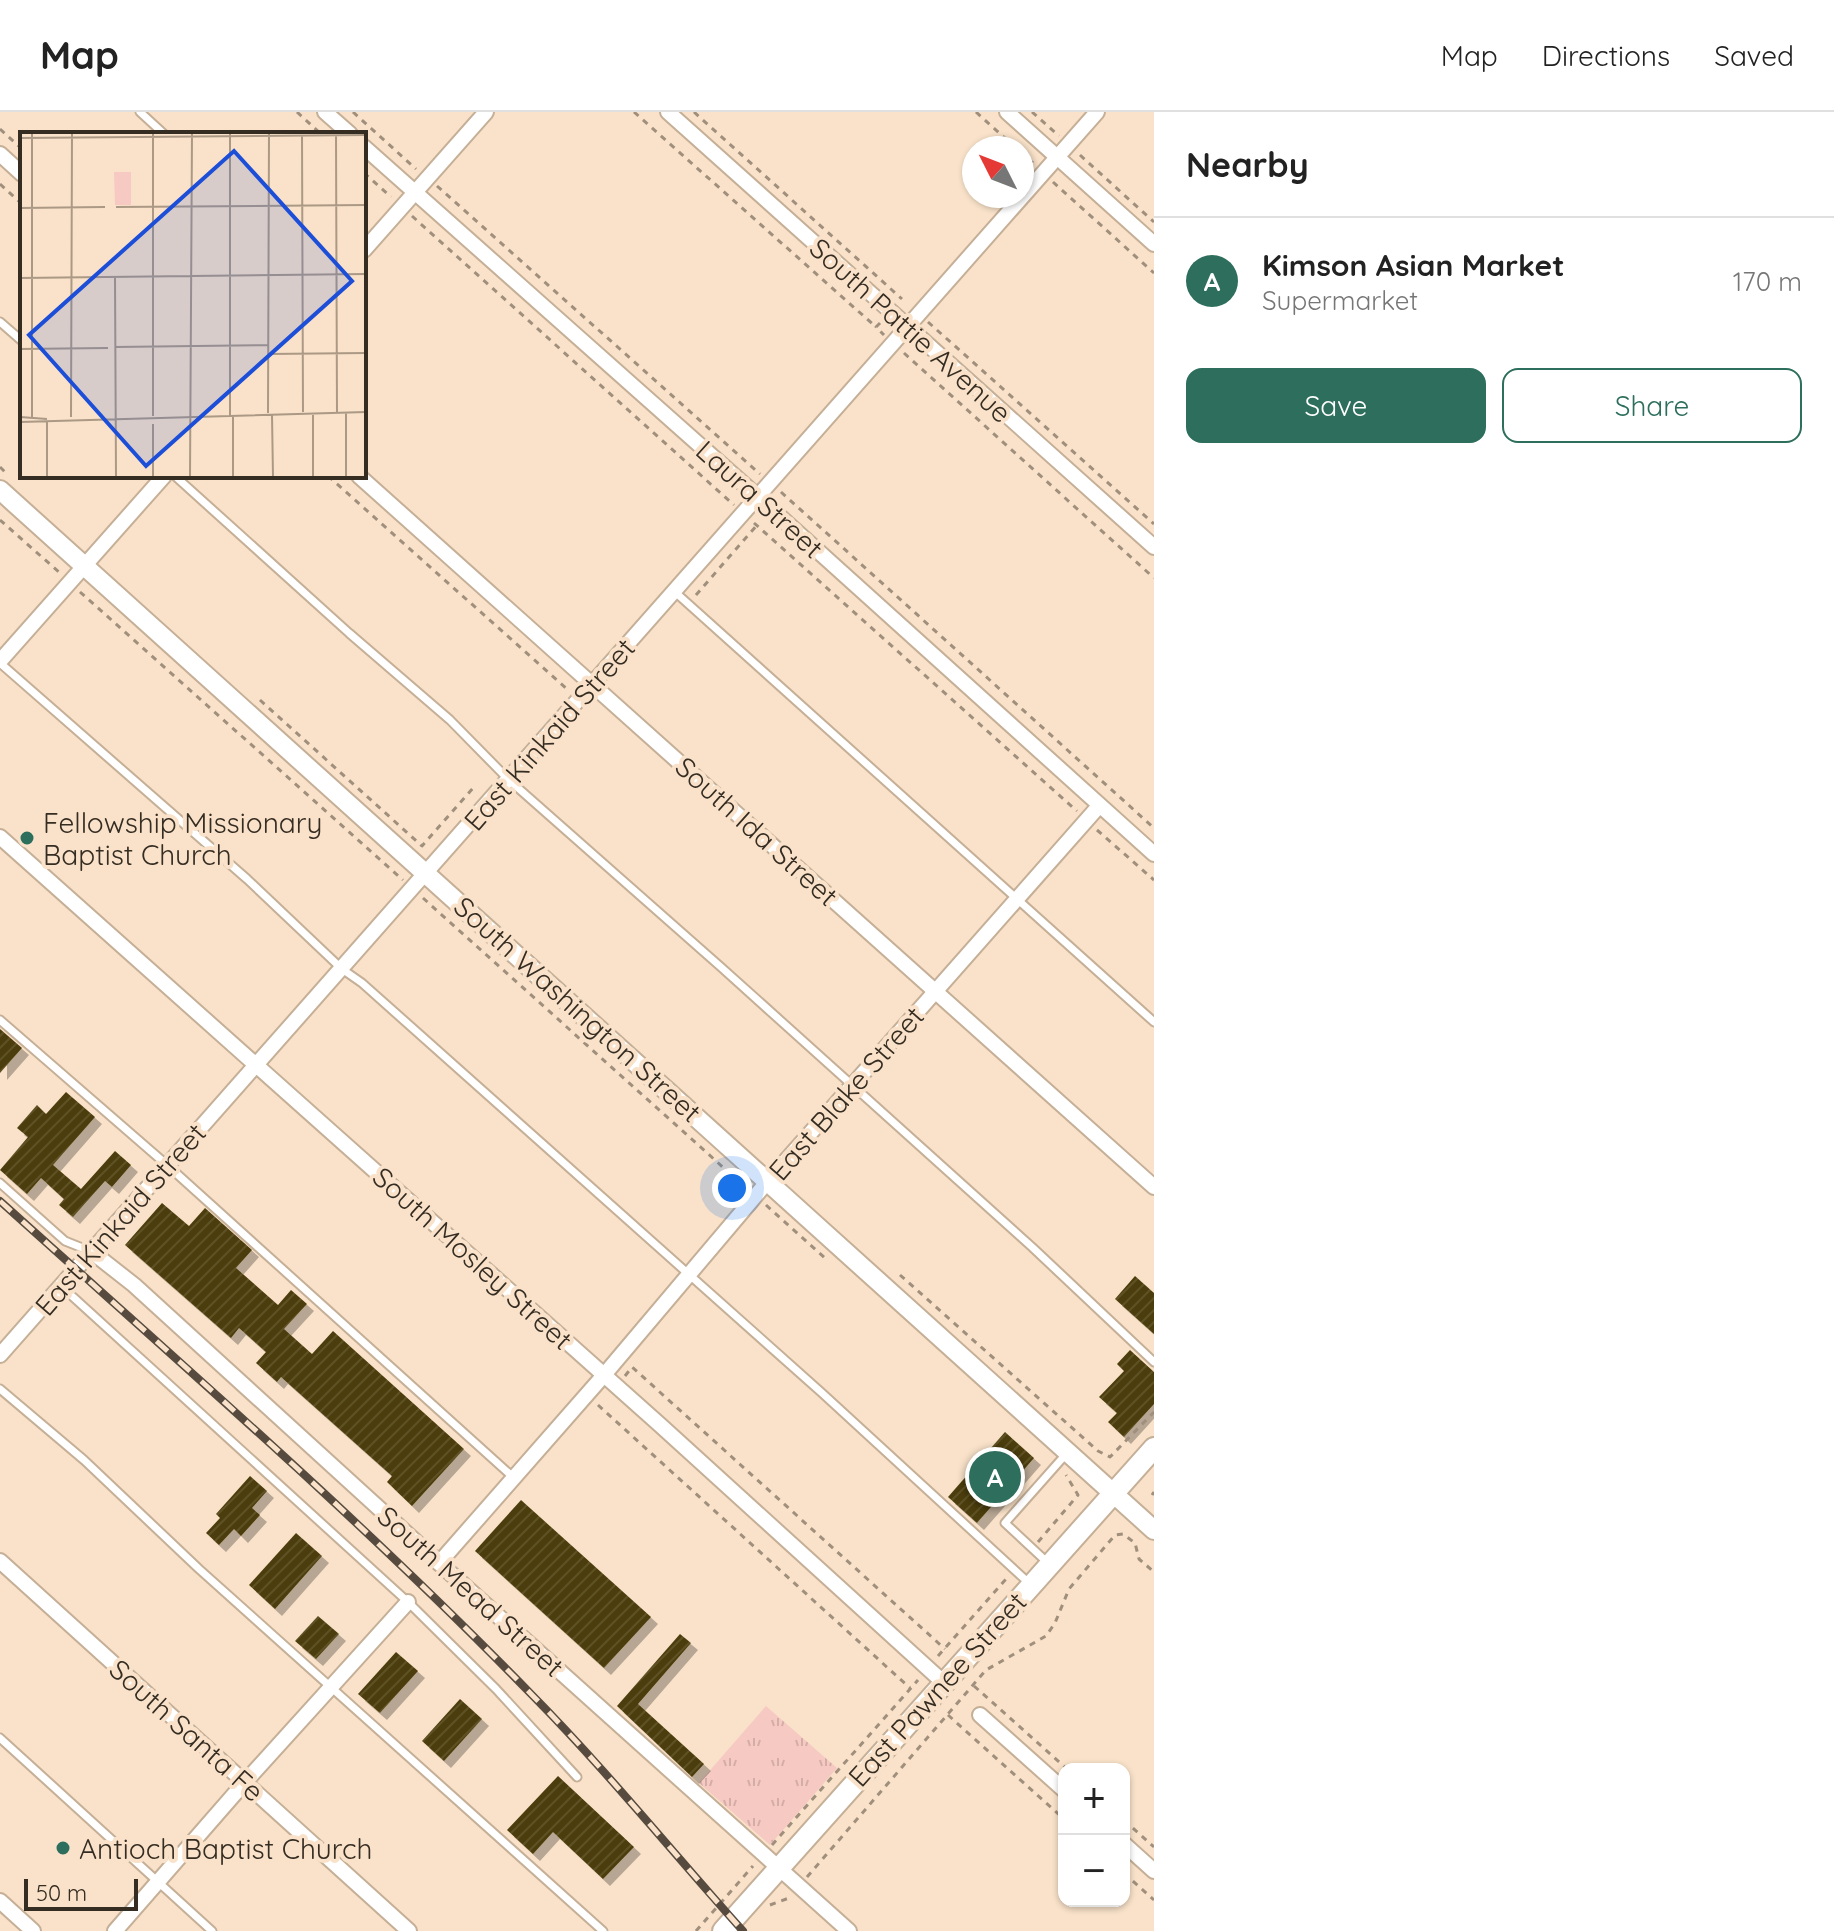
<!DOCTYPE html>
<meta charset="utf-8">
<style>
:root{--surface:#fff;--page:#f6f6f6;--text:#222;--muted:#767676;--line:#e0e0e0;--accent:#2d6e5c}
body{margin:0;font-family:Quicksand,sans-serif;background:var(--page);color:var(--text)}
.controls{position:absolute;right:24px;bottom:24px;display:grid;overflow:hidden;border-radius:16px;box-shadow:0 2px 6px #0004}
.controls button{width:72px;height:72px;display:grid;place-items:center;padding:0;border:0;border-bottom:2px solid var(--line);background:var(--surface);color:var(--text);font:40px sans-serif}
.compass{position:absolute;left:962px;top:24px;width:72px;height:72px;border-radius:50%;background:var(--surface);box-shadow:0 2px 6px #0004;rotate:312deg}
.scale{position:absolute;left:24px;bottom:20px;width:114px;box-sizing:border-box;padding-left:8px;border:4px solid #352c22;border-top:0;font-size:22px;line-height:28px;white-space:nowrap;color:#352c22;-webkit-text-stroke:6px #f9e2c9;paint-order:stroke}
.you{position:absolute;left:732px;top:1076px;width:28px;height:28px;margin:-20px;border:6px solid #fff;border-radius:50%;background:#1a73e8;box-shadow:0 0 0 12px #1a73e833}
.badge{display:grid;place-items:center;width:52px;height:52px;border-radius:50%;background:var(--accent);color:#fff;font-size:26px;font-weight:700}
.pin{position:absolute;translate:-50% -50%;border:4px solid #fff;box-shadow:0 2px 8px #0006}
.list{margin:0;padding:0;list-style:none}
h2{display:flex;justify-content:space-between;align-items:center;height:104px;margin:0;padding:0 32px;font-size:34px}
h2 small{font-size:26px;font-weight:400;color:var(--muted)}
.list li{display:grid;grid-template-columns:52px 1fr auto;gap:24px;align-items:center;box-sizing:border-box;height:128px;padding:0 32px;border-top:2px solid var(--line)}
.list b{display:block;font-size:30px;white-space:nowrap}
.list p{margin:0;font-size:26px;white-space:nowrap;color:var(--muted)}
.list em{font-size:26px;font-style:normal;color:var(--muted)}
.actions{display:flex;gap:16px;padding:24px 32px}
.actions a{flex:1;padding:18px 0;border:2px solid var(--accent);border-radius:16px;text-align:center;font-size:28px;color:var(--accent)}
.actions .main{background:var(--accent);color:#fff}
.map{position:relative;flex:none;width:1154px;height:1819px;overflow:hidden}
header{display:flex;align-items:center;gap:48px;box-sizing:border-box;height:112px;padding:0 40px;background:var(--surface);border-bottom:2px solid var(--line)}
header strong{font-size:38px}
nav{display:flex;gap:44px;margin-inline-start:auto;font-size:28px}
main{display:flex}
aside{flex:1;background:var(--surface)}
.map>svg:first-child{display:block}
.grass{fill:url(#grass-tufts)}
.building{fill:url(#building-hatch);filter:url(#shadow)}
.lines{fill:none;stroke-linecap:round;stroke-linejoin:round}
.service-casing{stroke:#c5af97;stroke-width:11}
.minor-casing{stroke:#c5af97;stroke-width:18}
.tertiary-casing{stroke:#c5af97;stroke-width:22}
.secondary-casing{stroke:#c5af97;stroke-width:24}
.path{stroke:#a08f7d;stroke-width:3;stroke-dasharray:6 6;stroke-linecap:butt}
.service{stroke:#fff;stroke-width:7}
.minor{stroke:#fff;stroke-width:14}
.tertiary{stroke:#fff;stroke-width:18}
.secondary{stroke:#fff;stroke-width:20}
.rail-casing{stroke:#574b3f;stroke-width:8}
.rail{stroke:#f9e2c9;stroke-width:5;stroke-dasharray:15;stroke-linecap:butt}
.poi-dot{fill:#2d6e5c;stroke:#f9e2c9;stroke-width:3}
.labels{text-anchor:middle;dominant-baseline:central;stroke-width:8;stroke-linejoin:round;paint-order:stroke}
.street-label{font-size:28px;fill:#352c22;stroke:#f9e2c9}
.poi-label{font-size:28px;fill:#352c22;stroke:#f9e2c9;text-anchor:start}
.inset-road{fill:none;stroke:#ab9986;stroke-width:2}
.view{fill:#1d4ed8;fill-opacity:0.15;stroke:#1d4ed8;stroke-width:4}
.inset-edge{fill:none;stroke:#352c22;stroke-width:4}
</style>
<header>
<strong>Map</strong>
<nav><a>Map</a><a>Directions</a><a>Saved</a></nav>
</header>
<main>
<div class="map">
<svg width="1154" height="1819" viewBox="0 0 1154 1819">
<defs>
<pattern id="grass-tufts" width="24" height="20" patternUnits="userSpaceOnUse" patternTransform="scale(2)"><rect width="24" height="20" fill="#f6c9c2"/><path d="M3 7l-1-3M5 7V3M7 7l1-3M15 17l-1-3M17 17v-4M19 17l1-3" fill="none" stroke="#d4ada6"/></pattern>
<pattern id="building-hatch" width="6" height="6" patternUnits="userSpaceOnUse" patternTransform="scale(2)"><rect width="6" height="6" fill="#4c3d0b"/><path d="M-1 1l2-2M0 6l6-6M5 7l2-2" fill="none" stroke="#5e5126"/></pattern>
<filter id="shadow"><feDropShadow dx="7" dy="7" stdDeviation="0" flood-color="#0004"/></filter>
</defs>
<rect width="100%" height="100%" fill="#f9e2c9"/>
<path class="grass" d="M 766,1594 L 837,1656 L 770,1733 L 699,1671 Z"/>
<g class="building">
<path d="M 0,917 L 22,936 L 0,961 Z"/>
<path d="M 66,980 L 95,1005 L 53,1053 L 81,1077 L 115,1039 L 131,1053 L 112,1075 L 105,1069 L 73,1105 L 59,1093 L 64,1087 L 41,1066 L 27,1082 L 0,1058 L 28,1025 L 17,1016 L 37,993 L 46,1002 Z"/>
<path d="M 162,1091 L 189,1114 L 205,1096 L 252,1138 L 236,1156 L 278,1193 L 291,1178 L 307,1192 L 284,1217 L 312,1242 L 333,1219 L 464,1337 L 412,1394 L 387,1370 L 392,1364 L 281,1265 L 277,1270 L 256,1251 L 266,1240 L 239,1216 L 231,1226 L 125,1133 Z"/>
<path d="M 1135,1164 L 1154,1181 L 1154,1222 L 1115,1187 Z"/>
<path d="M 1130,1238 L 1154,1260 L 1154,1292 L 1124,1325 L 1108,1310 L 1117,1301 L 1099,1285 L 1124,1259 L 1117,1252 Z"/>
<path d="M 1005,1320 L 1034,1346 L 977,1411 L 948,1385 Z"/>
<path d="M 250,1364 L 267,1379 L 252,1396 L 260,1403 L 241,1424 L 234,1417 L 219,1433 L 206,1421 L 220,1406 L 216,1402 Z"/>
<path d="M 521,1388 L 651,1505 L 604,1556 L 475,1439 Z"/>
<path d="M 296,1421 L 322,1444 L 275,1497 L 249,1473 Z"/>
<path d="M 318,1504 L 339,1522 L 316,1547 L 295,1529 Z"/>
<path d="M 680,1522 L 691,1531 L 638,1592 L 704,1652 L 692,1665 L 617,1594 Z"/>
<path d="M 396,1540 L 418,1559 L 380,1601 L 358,1582 Z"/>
<path d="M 460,1587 L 482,1607 L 444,1649 L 422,1629 Z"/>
<path d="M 558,1664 L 634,1735 L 603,1767 L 553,1720 L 533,1742 L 507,1718 Z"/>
</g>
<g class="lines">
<g class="service-casing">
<g id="service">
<path d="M 140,0 L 164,22"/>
<path d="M 0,210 L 22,229"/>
<path d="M 175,364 L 349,521 L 450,608 L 509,668 L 722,856 L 1032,1135 L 1154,1250"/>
<path d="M 675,480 L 1154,910"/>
<path d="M 0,551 L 247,767 L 342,857 L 362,871 L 822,1281 L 1030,1472"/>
<path d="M 0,908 L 167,1053 L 514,1366"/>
<path d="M 0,1071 L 65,1129 L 90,1139"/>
<path d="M 61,1174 L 408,1490 L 496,1577 L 577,1665"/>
<path d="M 0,1277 L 84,1348 L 199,1457 L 603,1819"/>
<path d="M 1048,1451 L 1005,1411 L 1067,1341"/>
<path d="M 0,1626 L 212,1819"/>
</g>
</g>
<g class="minor-casing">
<g id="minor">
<path d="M 325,0 L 350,22"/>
<path d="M 668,0 L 1154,435"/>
<path d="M 1007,0 L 1154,132"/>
<path d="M 364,35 L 758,385 L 1154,742"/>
<path d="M 0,42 L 22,62"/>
<path d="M 364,138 L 486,0"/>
<path d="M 359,364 L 1154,1075"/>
<path d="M 0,549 L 164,364"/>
<path d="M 0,725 L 659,1312 L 943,1570"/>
<path d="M 92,1140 L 134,1173 L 439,1451 L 849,1819"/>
<path d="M 0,1243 L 1097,0"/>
<path d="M 0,1449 L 409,1819"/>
<path d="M 439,1451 L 604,1263 L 768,1069 L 1099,694"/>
<path d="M 980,1603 L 1064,1678"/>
<path d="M 1124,1732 L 1154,1759"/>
<path d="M 0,1789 L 33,1819"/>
<path d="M 115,1819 L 245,1670 L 408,1490"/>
</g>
</g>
<g class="tertiary-casing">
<path id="tertiary" d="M 0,378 L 1154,1418"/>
</g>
<g class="secondary-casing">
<path id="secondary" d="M 723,1819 L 1154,1336"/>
</g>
<g class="path">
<path d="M 297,0 L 321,22"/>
<path d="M 353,0 L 416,57"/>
<path d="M 634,0 L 876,215"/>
<path d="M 694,0 L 902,187"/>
<path d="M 976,0 L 1016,36"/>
<path d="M 1032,0 L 1059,24"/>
<path d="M 0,17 L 22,37"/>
<path d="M 1022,42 L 1033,51"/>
<path d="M 1080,43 L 1154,110"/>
<path d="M 364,61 L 391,85"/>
<path d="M 1053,70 L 1154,161"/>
<path d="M 0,72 L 22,92"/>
<path d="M 437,74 L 760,362"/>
<path d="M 412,104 L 734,393"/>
<path d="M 928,210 L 1154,412"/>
<path d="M 880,211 L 876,215 L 884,223"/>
<path d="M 904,241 L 1154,466"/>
<path d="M 0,355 L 7,362"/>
<path d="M 328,364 L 567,577"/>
<path d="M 781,380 L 1154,716"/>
<path d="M 0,408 L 60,461"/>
<path d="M 754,411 L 1077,699"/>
<path d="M 80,480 L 403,768"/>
<path d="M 696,483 L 757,413"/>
<path d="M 260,588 L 422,734 L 474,675"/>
<path d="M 1097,718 L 1154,768"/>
<path d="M 423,786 L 745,1075"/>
<path d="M 766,1093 L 826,1147"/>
<path d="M 900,1163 L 1098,1339 L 1110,1345 L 1154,1300"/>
<path d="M 625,1264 L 632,1255 L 945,1537"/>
<path d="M 598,1293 L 910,1576"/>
<path d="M 1152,1383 L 1154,1380"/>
<path d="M 1038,1430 L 1078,1383 L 1066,1363"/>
<path d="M 938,1544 L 1007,1466"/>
<path d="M 974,1574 L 1067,1657"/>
<path d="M 948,1603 L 1064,1707"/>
<path d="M 1124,1708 L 1154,1735"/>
<path d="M 772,1733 L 918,1568"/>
<path d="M 1124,1761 L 1154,1788"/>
<path d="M 807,1765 L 986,1558 L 1046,1524 L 1055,1511 L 1069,1477 L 1115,1423 L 1123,1422 L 1135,1431 L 1139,1447 L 1154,1460"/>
<path d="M 770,1793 L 789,1786"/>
<path d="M 696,1819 L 753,1754"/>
</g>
<use href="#service" class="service"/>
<use href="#minor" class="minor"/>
<use href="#tertiary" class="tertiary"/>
<use href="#secondary" class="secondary"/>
<g class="rail-casing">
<path id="rail" d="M 0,1089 C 180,1251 364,1410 533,1584 C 607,1659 673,1741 743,1819"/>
</g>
<use href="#rail" class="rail"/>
</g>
<g class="poi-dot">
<circle cx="27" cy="726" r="8"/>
<circle cx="63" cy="1736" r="8"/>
</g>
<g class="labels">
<g class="street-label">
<text transform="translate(911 218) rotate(42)">South Pattie Avenue</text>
<text transform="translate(760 387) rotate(42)">Laura Street</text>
<text transform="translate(549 622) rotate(-49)">East Kinkaid Street</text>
<text transform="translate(757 719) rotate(42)">South Ida Street</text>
<text transform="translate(578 897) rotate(42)">South Washington Street</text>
<text transform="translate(846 981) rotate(-49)">East Blake Street</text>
<text transform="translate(120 1107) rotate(-49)">East Kinkaid Street</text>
<text transform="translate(473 1146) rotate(42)">South Mosley Street</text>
<text transform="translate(471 1479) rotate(42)">South Mead Street</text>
<text transform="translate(937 1577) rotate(-48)">East Pawnee Street</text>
<text transform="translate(187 1618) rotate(42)">South Santa Fe</text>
</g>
<g class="poi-label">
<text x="43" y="710">Fellowship Missionary<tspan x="43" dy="32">Baptist Church</tspan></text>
<text x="79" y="1736">Antioch Baptist Church</text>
</g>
</g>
<g transform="translate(20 20)">
<rect width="346" height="346" fill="#f9e2c9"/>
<path d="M 94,40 L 111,40 L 111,73 L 95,73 Z" fill="#f6c9c2"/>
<path class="inset-road" d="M 12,1 L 12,286M 133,1 L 133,284M 282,3 L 283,280M 316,3 L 317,280M 0,6 L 346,3M 96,75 L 346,73M 0,76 L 85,75M 95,145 L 96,345M 0,146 L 346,142M 95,215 L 248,213M 0,217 L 88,216M 248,222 L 346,221M 326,280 L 326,345M 248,281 L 249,1M 213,283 L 213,345M 252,283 L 253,345M 293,283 L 293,345M 210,284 L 210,1M 0,285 L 27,287M 51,285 L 52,1M 27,289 L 27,345M 0,290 L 346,280M 133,292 L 133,345M 170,345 L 172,1"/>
<path class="view" d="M 214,19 L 332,149 L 126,334 L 9,203 Z"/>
<rect width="346" height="346" class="inset-edge"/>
</g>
</svg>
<div class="controls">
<button>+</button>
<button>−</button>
</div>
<svg class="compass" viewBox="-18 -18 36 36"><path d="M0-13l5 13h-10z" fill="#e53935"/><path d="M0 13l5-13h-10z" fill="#767676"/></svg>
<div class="scale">50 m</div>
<div class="you"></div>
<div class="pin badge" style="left:995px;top:1365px">A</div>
</div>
<aside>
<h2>Nearby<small></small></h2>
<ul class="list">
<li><span class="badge">A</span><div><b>Kimson Asian Market</b><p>Supermarket</p></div><em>170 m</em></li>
</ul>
<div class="actions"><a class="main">Save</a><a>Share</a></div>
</aside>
</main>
